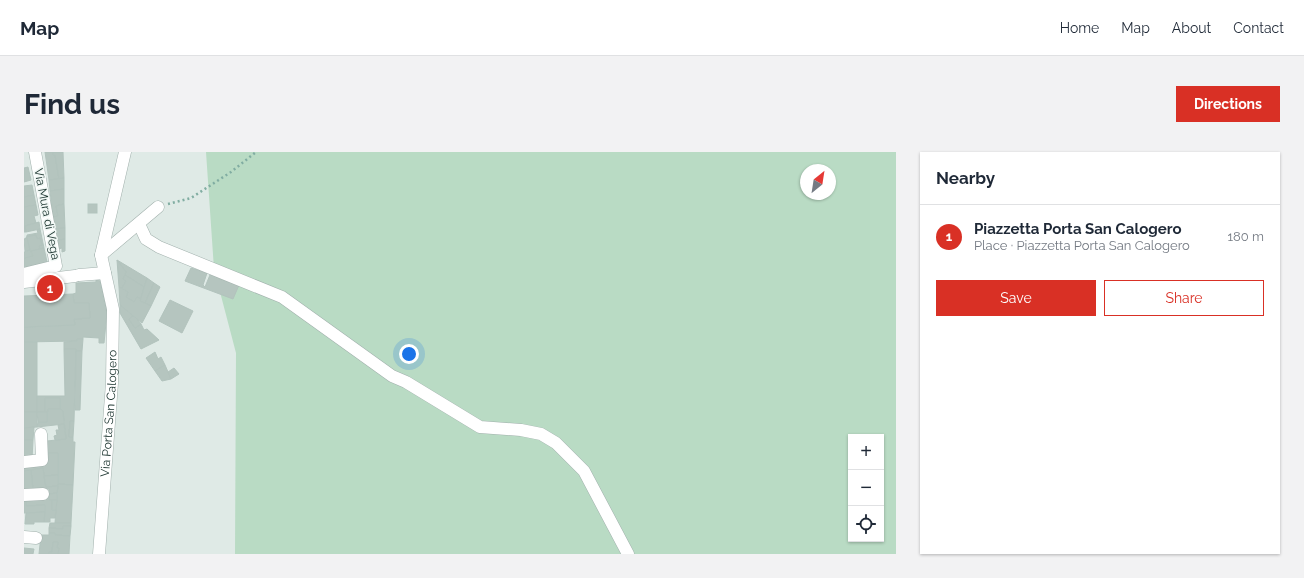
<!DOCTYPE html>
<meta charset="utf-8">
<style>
:root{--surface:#fff;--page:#f2f2f3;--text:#1f2937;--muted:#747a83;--line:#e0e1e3;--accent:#d93025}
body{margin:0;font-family:Raleway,sans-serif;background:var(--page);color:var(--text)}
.controls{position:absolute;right:12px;bottom:12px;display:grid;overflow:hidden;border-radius:0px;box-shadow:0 1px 3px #0004}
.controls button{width:36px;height:36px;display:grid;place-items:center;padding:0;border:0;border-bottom:1px solid var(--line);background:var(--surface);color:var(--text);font:20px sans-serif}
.compass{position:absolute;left:776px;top:12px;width:36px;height:36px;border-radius:50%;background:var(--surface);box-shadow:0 1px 3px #0004;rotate:30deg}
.you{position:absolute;left:385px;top:202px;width:14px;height:14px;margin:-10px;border:3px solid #fff;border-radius:50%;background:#1a73e8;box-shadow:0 0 0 6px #1a73e833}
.badge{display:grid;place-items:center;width:26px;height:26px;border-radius:50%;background:var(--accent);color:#fff;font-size:13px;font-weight:700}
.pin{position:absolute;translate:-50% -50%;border:2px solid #fff;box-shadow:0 1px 4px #0006}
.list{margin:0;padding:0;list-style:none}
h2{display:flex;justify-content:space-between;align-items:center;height:52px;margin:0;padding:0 16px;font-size:17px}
h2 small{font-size:13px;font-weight:400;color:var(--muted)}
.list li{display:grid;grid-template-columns:26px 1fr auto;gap:12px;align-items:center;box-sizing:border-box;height:64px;padding:0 16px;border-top:1px solid var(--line)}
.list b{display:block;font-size:15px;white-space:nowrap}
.list p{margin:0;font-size:13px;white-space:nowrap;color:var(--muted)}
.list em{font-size:13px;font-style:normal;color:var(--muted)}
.actions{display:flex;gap:8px;padding:12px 16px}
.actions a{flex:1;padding:9px 0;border:1px solid var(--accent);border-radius:0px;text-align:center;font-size:14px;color:var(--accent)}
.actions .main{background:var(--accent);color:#fff}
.icon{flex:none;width:22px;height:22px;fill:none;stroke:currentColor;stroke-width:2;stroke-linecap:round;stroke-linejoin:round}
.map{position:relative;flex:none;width:872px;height:402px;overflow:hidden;border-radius:0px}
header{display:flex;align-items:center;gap:24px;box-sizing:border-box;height:56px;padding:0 20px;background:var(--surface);border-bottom:1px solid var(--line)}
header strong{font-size:19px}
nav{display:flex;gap:22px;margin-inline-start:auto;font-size:14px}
.intro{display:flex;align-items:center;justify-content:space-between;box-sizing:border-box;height:96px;padding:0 24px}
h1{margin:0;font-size:28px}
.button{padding:10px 18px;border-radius:0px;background:var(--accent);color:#fff;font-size:14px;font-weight:700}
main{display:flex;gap:24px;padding:0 24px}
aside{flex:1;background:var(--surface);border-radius:0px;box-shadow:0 1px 3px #0004}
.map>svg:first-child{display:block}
.green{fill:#b9dbc4;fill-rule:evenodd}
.building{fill:#b5c5bf;stroke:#b2c3bd}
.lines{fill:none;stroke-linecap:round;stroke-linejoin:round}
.minor-casing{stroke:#a2b1ad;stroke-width:13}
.path{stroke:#81ada2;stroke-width:2.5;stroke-dasharray:2 3;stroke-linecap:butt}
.minor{stroke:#fff;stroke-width:12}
.labels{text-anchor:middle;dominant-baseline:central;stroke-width:3;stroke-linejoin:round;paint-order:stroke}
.street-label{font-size:12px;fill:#213934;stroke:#f0f7f4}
</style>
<header>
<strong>Map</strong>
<nav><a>Home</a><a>Map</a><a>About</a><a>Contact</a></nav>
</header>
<div class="intro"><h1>Find us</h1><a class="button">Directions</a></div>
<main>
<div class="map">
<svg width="872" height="402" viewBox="0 0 872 402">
<rect width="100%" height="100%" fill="#dfeae6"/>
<path class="green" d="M 182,0 L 872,0 L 872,402 L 211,402 L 212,201 L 190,117 ZM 782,18 L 806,18 L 806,42 L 782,42 ZM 827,285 L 857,285 L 857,387 L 827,387 Z"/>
<g class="building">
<path d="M 21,0 L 29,0 L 29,3 L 31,3 L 35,27 L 25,28 Z"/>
<path d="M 29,0 L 39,0 L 40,26 L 35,27 L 31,3 L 29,3 Z"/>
<path d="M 4,15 L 7,28 L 0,30 L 0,16 Z"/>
<path d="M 40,26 L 40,37 L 26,39 L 25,28 Z"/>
<path d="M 8,33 L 10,43 L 0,45 L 0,34 Z"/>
<path d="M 40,37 L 40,52 L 32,54 L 34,64 L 29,65 L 26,39 Z"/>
<path d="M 10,43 L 12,53 L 0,55 L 0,45 Z"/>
<path d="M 40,52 L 41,76 L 30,77 L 29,65 L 34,64 L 32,54 Z"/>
<rect x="64" y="52" width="9" height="9"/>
<path d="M 12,53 L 14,63 L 10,64 L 12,71 L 1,74 L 2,80 L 0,80 L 0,55 Z"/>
<path d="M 15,70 L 16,77 L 2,80 L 1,74 Z"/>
<path d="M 41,76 L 41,87 L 32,89 L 30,77 Z"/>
<path d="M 16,77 L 20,96 L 16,97 L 15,94 L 18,93 L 16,86 L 13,87 L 12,83 L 3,85 L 3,83 L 14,81 L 13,78 Z"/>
<path d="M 12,83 L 13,87 L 16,86 L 18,93 L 15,94 L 16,97 L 6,100 L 2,85 Z"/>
<path d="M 3,86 L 6,98 L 1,99 L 0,87 Z"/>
<path d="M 41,87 L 41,99 L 38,100 L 38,96 L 31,98 L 29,89 Z"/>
<path d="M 20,96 L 23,110 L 0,115 L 0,106 L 9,104 L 7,99 Z"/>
<path d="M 6,98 L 9,104 L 0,106 L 0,100 Z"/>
<path d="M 93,108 L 123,126 L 120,135 L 101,123 L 102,120 Z"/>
<path d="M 93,108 L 102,120 L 99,127 L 102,129 L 98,136 L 95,135 Z"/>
<path d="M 167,116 L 183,121 L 179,133 L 181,135 L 188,118 L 197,122 L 195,127 L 215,133 L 209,147 L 161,129 Z"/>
<path d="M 101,123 L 120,135 L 117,147 L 113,145 L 110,150 L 102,145 L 104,140 L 98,136 L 102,129 L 99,127 Z"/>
<path d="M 123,126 L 130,131 L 121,151 L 116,149 Z"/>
<path d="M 72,127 L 76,129 L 83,161 L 80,191 L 75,191 L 75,186 L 59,185 L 59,187 L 53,187 L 53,189 L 0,190 L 0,175 L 51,173 L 50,167 L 66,166 L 65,151 L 50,151 L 49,142 L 52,141 L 52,131 L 72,130 Z"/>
<path d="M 130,131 L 136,135 L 127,154 L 121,151 Z"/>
<path d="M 95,135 L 104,140 L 102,145 L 110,150 L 113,145 L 117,147 L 116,149 L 127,154 L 118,171 L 96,153 Z"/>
<path d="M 49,142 L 50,151 L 65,151 L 66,166 L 50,167 L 51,173 L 0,175 L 0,144 Z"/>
<path d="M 146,148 L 169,159 L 158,181 L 135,169 Z"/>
<path d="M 96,153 L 109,164 L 105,167 L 111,176 L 117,172 L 120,178 L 123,177 L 135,188 L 117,197 L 96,161 Z"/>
<path d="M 109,164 L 114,168 L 117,172 L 111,176 L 105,167 Z"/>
<path d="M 53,187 L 59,187 L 58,199 L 52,199 L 52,197 L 40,197 L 40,190 L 53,189 Z"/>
<rect x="0" y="190" width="13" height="70"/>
<path d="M 40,197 L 52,197 L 50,269 L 46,269 L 45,285 L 49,285 L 49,290 L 51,290 L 49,333 L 34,332 L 34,301 L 23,301 L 23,289 L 42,287 L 39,259 L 36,257 L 36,246 L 21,246 L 21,260 L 13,260 L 13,244 L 41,244 Z"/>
<path d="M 52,199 L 58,199 L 56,258 L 51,258 Z"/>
<path d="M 131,200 L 134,207 L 137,205 L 141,213 L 131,219 L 122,206 Z"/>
<path d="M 141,213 L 147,227 L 138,229 L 131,219 Z"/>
<path d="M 150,216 L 155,222 L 147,227 L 144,220 Z"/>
<path d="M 21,246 L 36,246 L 36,257 L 24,257 L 24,260 L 21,260 Z"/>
<path d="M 24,257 L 36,257 L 39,259 L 40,272 L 13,275 L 14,270 L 23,270 L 23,260 L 24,260 Z"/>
<path d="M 0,260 L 13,260 L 13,275 L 0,276 Z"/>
<path d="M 13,260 L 23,260 L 23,270 L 14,270 Z"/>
<path d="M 46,269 L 50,269 L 49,285 L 45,285 Z"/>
<path d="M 40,272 L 42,287 L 31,288 L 30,284 L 33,283 L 32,278 L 35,278 L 34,273 Z"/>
<path d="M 10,275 L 9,288 L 0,288 L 0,276 Z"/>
<path d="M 0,288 L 9,288 L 8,307 L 0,307 Z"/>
<path d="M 23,301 L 34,301 L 34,323 L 20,324 L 19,316 L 0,319 L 0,314 L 23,312 Z"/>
<path d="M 19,316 L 22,337 L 9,338 L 7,318 Z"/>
<path d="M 7,318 L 9,338 L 0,339 L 0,319 Z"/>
<path d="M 34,323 L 34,334 L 22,335 L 20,324 Z"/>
<path d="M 34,332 L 49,333 L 47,371 L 31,371 Z"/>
<path d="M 34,334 L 33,341 L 25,342 L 25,337 L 22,337 L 22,335 Z"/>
<path d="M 33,341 L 33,348 L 25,348 L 25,342 Z"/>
<path d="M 25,344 L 25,348 L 28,348 L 28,358 L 32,358 L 31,366 L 26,366 L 26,370 L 20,370 L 21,353 L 2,354 L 2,347 Z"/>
<path d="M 0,347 L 2,347 L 2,354 L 21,353 L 21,360 L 0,361 Z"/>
<path d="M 28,348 L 33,348 L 32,358 L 28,358 Z"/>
<path d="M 21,360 L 20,370 L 10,370 L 10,372 L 1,372 L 2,361 Z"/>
<path d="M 26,371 L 47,371 L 47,374 L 39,374 L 39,377 L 25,376 Z"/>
<path d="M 39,374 L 47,374 L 46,384 L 31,383 L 31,381 L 25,381 L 25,376 L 39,377 Z"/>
<path d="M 25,381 L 31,381 L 31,383 L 46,384 L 45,402 L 34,402 L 35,396 L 33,396 L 34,390 L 29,390 L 28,400 L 25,400 L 25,402 L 15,402 L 17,383 L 25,383 Z"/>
<path d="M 29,390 L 34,390 L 33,396 L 35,396 L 34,402 L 25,402 L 25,400 L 28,400 Z"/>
<path d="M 0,396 L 10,397 L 9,402 L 0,402 Z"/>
</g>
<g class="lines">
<g class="minor-casing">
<g id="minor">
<path d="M 115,72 L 122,87 L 135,95 L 258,145 L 368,224 L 382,230 L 456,275 L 497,278 L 517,282 L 532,291 L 560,319 L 604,402"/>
<path d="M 77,103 L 134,55"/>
<path d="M 0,122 L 32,114 L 11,0"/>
<path d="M 55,123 L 81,121"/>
<path d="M 0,130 L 51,124"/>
<path d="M 0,310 L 18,308 L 17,282"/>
<path d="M 0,343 L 19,342"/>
<path d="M 0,385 L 12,386"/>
<path id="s1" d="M 75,402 L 88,231 L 89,157 L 77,103 L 101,0"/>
</g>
</g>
<path class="path" d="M 144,52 L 167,46 L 207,20 L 232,0"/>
<use href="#minor" class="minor"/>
</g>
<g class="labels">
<g class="street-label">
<text transform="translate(23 62) rotate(79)">Via Mura di Vega</text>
<text stroke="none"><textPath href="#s1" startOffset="141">Via Porta San Calogero</textPath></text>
</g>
</g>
</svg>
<div class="controls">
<button>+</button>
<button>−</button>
<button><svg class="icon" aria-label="locate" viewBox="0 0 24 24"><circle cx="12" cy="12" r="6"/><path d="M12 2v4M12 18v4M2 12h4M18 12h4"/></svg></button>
</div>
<svg class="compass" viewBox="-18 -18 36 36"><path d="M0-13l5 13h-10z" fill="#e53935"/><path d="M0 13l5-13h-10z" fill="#747a83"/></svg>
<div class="you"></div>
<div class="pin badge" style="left:26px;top:136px">1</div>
</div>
<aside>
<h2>Nearby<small></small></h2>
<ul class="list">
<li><span class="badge">1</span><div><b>Piazzetta Porta San Calogero</b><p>Place · Piazzetta Porta San Calogero</p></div><em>180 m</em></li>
</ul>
<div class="actions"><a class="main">Save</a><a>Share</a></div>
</aside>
</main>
